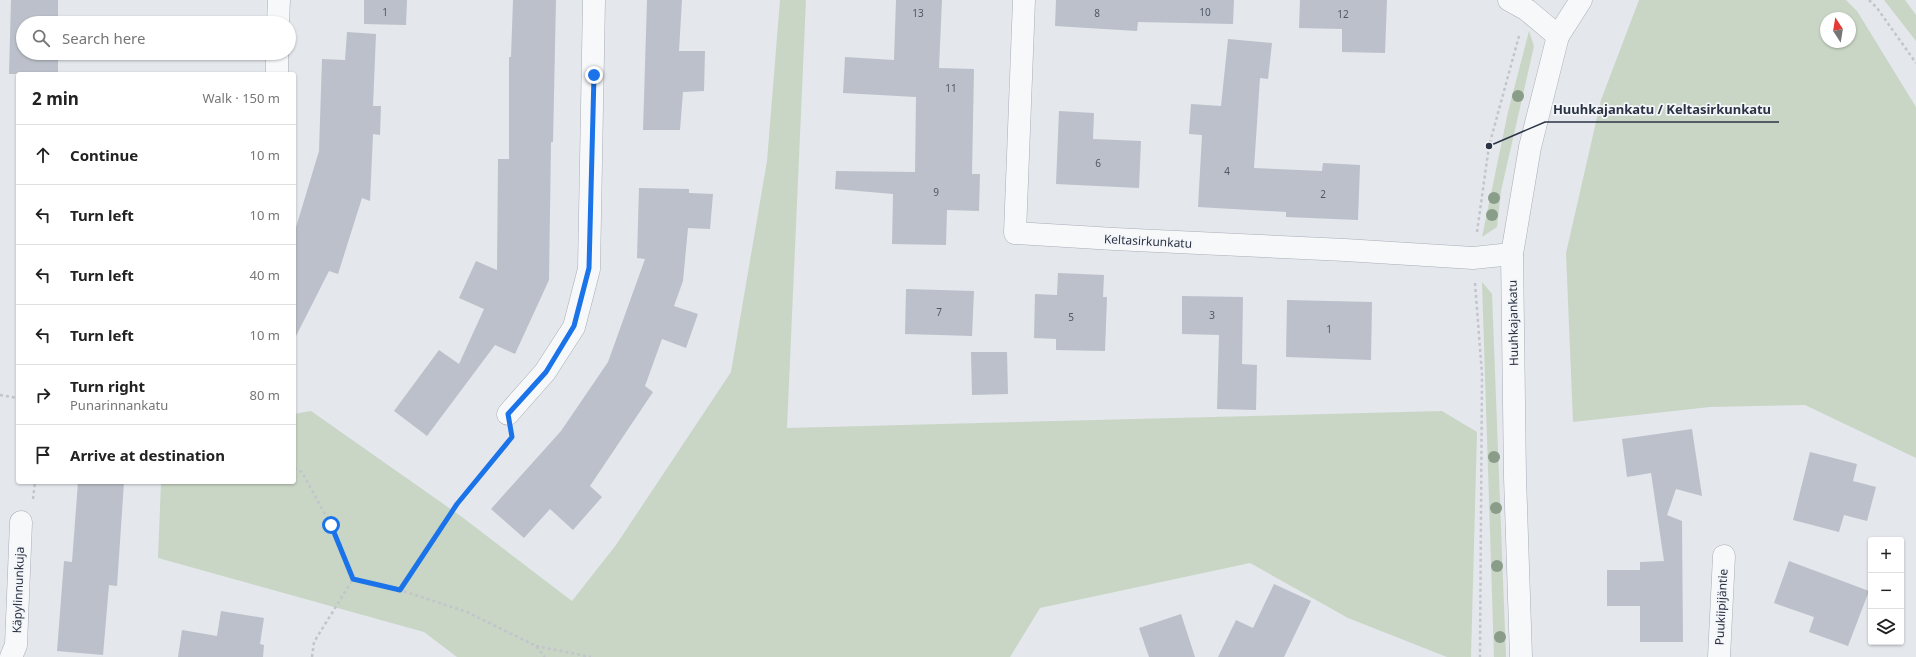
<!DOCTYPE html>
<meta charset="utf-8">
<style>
:root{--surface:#fff;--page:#f2f2f2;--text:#222;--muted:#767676;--line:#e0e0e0}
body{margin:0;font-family:"Noto Sans",sans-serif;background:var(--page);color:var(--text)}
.controls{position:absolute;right:12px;bottom:12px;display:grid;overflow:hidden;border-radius:4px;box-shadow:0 1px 3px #0004}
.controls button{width:36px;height:36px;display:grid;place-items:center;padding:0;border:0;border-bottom:1px solid var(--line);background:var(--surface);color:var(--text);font:20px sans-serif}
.compass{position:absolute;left:1820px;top:12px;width:36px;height:36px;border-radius:50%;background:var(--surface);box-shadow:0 1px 3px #0004;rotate:348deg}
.stop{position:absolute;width:12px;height:12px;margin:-9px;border:3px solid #1a73e8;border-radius:50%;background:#fff}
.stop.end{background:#1a73e8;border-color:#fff;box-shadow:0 1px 4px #0008}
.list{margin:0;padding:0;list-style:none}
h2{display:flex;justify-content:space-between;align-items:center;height:52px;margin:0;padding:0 16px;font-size:17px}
h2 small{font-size:13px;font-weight:400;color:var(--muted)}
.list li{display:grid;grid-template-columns:26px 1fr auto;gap:12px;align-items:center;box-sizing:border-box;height:60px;padding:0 16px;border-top:1px solid var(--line)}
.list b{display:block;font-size:15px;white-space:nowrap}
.list p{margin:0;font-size:13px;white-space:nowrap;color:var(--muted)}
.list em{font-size:13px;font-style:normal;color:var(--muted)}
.icon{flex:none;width:22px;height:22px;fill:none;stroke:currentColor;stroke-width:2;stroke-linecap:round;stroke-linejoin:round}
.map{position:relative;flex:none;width:1916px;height:657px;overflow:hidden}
.search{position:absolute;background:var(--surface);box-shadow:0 1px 3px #0004;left:16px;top:16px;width:280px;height:44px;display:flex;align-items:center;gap:10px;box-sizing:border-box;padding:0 14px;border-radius:22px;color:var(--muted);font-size:15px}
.panel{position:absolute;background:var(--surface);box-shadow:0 1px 3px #0004;left:16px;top:72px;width:280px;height:412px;border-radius:4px}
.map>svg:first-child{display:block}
.green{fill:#c9d6c5;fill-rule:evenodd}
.building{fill:#bbc0ca}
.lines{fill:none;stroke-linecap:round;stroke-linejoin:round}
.minor-casing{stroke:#a9aeb7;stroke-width:23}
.tertiary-casing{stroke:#a9aeb7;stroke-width:23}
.path{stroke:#c2c5cb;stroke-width:2.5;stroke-dasharray:3 3;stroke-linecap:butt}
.minor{stroke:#f7f8fa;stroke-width:22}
.tertiary{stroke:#f7f8fa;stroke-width:22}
.tree{fill:#899d89}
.route{stroke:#1a73e8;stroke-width:5}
.labels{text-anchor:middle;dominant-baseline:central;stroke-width:3.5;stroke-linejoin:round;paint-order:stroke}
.number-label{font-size:10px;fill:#4f5766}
.street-label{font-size:12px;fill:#2b3445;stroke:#f4f6f9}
.leader{fill:none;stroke:#2b3445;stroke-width:1.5}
.callout-dot{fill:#2b3445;stroke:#f4f6f9;stroke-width:1.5}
.callout-label{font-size:13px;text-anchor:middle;font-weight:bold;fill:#2b3445;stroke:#f4f6f9;stroke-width:3.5;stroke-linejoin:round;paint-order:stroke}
</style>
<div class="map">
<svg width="1916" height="657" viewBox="0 0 1916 657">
<rect width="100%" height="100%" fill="#e4e7ec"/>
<g class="green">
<path d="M 780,0 L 806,0 L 787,428 L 1442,411 L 1477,432 L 1471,657 L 1447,657 L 1348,618 L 1250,563 L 1040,608 L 1010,657 L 457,657 L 424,632 L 158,558 L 161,482 L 294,482 L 294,414 L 311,411 L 462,517 L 572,601 L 616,545 L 731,372 L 767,161 Z"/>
<path d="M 1639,0 L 1846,0 L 1857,11 L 1916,107 L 1916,458 L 1805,405 L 1710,407 L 1573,422 L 1566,253 L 1601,100 ZM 1826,18 L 1850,18 L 1850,42 L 1826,42 Z"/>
<path d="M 1884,0 L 1905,0 L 1916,15 L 1916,41 Z"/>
<path d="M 1529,31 L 1534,46 L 1501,191 L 1497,227 L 1482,237 L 1508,112 Z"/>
<path d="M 1482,282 L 1492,294 L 1506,657 L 1494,657 Z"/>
</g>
<g class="building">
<path d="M 11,0 L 58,0 L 58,23 L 23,23 L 23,53 L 58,53 L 58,74 L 9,74 Z"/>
<path d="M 364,0 L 407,0 L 406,25 L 364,24 Z"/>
<path d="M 513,0 L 556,0 L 553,142 L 551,142 L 549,280 L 515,354 L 495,345 L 427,436 L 394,411 L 439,350 L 459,364 L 484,309 L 459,298 L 476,261 L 497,270 L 498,159 L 509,159 L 509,57 L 511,57 Z"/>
<path d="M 647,0 L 682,0 L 679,51 L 705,51 L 704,91 L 683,92 L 680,130 L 643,130 Z"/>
<path d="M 896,0 L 942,0 L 939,68 L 974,69 L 972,174 L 980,174 L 979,211 L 947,210 L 946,245 L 892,244 L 893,194 L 835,189 L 836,171 L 915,172 L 916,97 L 843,93 L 845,57 L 894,60 Z"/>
<path d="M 1056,0 L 1234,0 L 1233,24 L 1138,22 L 1137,31 L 1055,26 Z"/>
<path d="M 1300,0 L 1387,0 L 1385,53 L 1342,52 L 1342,29 L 1299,28 Z"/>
<path d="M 347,32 L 376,34 L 373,106 L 381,106 L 380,135 L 373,134 L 370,201 L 362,198 L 338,274 L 329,271 L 294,340 L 294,234 L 319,151 L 322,59 L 345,60 Z"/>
<path d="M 1228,39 L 1272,43 L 1268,79 L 1260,78 L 1254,168 L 1322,171 L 1323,163 L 1360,165 L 1358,220 L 1286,217 L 1286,212 L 1198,207 L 1202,135 L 1189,134 L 1191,104 L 1221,106 Z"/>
<path d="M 1059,111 L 1094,113 L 1093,139 L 1141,141 L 1139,188 L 1056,184 Z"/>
<path d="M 639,188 L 689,189 L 689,193 L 713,194 L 710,229 L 688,228 L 683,281 L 674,306 L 698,314 L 686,348 L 662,339 L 645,386 L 653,392 L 590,486 L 602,497 L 573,530 L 550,509 L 524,538 L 491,509 L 561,431 L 608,362 L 645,259 L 637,258 Z"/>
<path d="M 1058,273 L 1104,275 L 1103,297 L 1107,297 L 1105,351 L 1056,350 L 1056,339 L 1034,338 L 1035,294 L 1057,295 Z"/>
<path d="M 906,289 L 974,291 L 972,336 L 905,334 Z"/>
<path d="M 1182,296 L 1243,297 L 1242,364 L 1257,365 L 1256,410 L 1217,409 L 1219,335 L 1182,334 Z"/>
<path d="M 1287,300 L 1372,302 L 1371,360 L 1286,357 Z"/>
<path d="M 971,352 L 1007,352 L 1008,394 L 972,395 Z"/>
<path d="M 1692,429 L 1702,496 L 1676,489 L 1667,515 L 1682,521 L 1683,642 L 1640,642 L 1640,606 L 1607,606 L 1607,570 L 1640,570 L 1640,562 L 1664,561 L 1651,473 L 1627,477 L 1622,439 Z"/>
<path d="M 1810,452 L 1857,464 L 1853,481 L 1876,487 L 1867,521 L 1844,515 L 1839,532 L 1793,520 Z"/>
<path d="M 78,482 L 124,482 L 117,586 L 109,585 L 103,655 L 57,651 L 64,561 L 72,562 Z"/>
<path d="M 1789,561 L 1869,591 L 1848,646 L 1809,632 L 1814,617 L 1774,603 Z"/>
<path d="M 1274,584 L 1311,601 L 1284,657 L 1218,657 L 1236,620 L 1253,628 Z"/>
<path d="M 221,611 L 264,618 L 260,644 L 264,645 L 263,657 L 178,657 L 182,630 L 217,636 Z"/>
<path d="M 1181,614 L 1195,657 L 1149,657 L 1139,628 Z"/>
</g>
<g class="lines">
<g class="minor-casing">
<g id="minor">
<path d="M 1024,0 L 1015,233 L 1114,239 L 1345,250 L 1473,258 L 1512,254"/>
<path d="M 1509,0 L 1527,10 L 1558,36"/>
<path d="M 278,23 L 279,0"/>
<path d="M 277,74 L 277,53"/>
<path d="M 508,414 L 545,372 L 574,327 L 589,269 L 594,0"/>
<path d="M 11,657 L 16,645 L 21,522"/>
<path d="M 1719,657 L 1724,556"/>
</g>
</g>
<g class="tertiary-casing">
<path id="tertiary" d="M 1521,657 L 1515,477 L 1512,254 L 1530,147 L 1558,36 L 1581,0"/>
</g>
<g class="path">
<path d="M 1869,0 L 1877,8 L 1916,63"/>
<path d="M 1477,232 L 1489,146 L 1519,36"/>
<path d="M 1475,283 L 1482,374 L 1480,657"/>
<path d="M 0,395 L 18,398"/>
<path d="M 294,468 L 302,472 L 331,525 L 353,579 L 400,590 L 467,612 L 536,646 L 545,657"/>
<path d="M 33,499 L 35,482"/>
<path d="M 400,590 L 457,504 L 509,440"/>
<path d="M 536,646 L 591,657"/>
<path d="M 312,657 L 314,642 L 353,579"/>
</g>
<use href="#minor" class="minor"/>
<use href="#tertiary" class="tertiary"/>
</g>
<g class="tree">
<circle cx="1518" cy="96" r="6"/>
<circle cx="1494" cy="198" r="6"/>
<circle cx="1492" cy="215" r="6"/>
<circle cx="1494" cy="457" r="6"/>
<circle cx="1496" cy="508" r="6"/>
<circle cx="1497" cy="566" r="6"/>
<circle cx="1500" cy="637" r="6"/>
</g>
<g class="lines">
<path class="route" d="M 331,525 L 353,579 L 400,590 L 457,504 L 512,437 L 508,414 L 546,372 L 574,326 L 589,268 L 594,75"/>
</g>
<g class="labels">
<g class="number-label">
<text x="385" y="12">1</text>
<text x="1205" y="12">10</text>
<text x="918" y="13">13</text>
<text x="1097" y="13">8</text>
<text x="1343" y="14">12</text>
<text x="951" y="88">11</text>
<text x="1098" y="163">6</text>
<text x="1227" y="171">4</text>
<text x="936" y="192">9</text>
<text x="1323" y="194">2</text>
<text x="939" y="312">7</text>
<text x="1212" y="315">3</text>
<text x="1071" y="317">5</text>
<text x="1329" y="329">1</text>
</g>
<g class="street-label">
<text transform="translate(1148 241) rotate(3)">Keltasirkunkatu</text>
<text transform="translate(1513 323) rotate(-91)">Huuhkajankatu</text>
<text transform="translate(18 590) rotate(-88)">Käpylinnunkuja</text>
<text transform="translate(1721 607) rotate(-87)">Puukiipijäntie</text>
</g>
</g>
<path class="leader" d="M1489 146L1545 122H1779"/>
<circle class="callout-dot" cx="1489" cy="146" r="4"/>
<g class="callout-label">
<text x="1662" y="114">Huuhkajankatu / Keltasirkunkatu</text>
</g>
</svg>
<div class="controls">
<button>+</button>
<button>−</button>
<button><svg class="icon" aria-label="layers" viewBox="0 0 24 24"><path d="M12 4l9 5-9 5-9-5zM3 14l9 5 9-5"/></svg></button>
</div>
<svg class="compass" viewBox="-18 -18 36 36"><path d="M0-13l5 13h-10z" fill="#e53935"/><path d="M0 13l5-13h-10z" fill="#767676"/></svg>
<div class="stop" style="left:331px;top:525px"></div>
<div class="stop end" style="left:594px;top:75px"></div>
<div class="search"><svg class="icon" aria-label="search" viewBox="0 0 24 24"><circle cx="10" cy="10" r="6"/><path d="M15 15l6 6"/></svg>Search here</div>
<section class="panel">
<h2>2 min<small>Walk · 150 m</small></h2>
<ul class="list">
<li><svg class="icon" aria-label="ahead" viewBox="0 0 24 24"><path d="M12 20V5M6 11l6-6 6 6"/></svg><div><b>Continue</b></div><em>10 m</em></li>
<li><svg class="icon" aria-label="left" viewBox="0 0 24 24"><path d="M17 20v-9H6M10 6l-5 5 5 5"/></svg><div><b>Turn left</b></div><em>10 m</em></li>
<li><svg class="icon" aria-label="left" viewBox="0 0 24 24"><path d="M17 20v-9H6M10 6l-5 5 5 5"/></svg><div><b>Turn left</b></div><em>40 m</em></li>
<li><svg class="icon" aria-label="left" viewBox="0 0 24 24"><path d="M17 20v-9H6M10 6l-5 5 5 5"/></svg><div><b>Turn left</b></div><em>10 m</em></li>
<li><svg class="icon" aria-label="right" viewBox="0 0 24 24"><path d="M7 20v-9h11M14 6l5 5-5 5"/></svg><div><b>Turn right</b><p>Punarinnankatu</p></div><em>80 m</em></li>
<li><svg class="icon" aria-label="arrive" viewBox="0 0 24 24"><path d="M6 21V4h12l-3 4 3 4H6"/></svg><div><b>Arrive at destination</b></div></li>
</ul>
</section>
</div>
